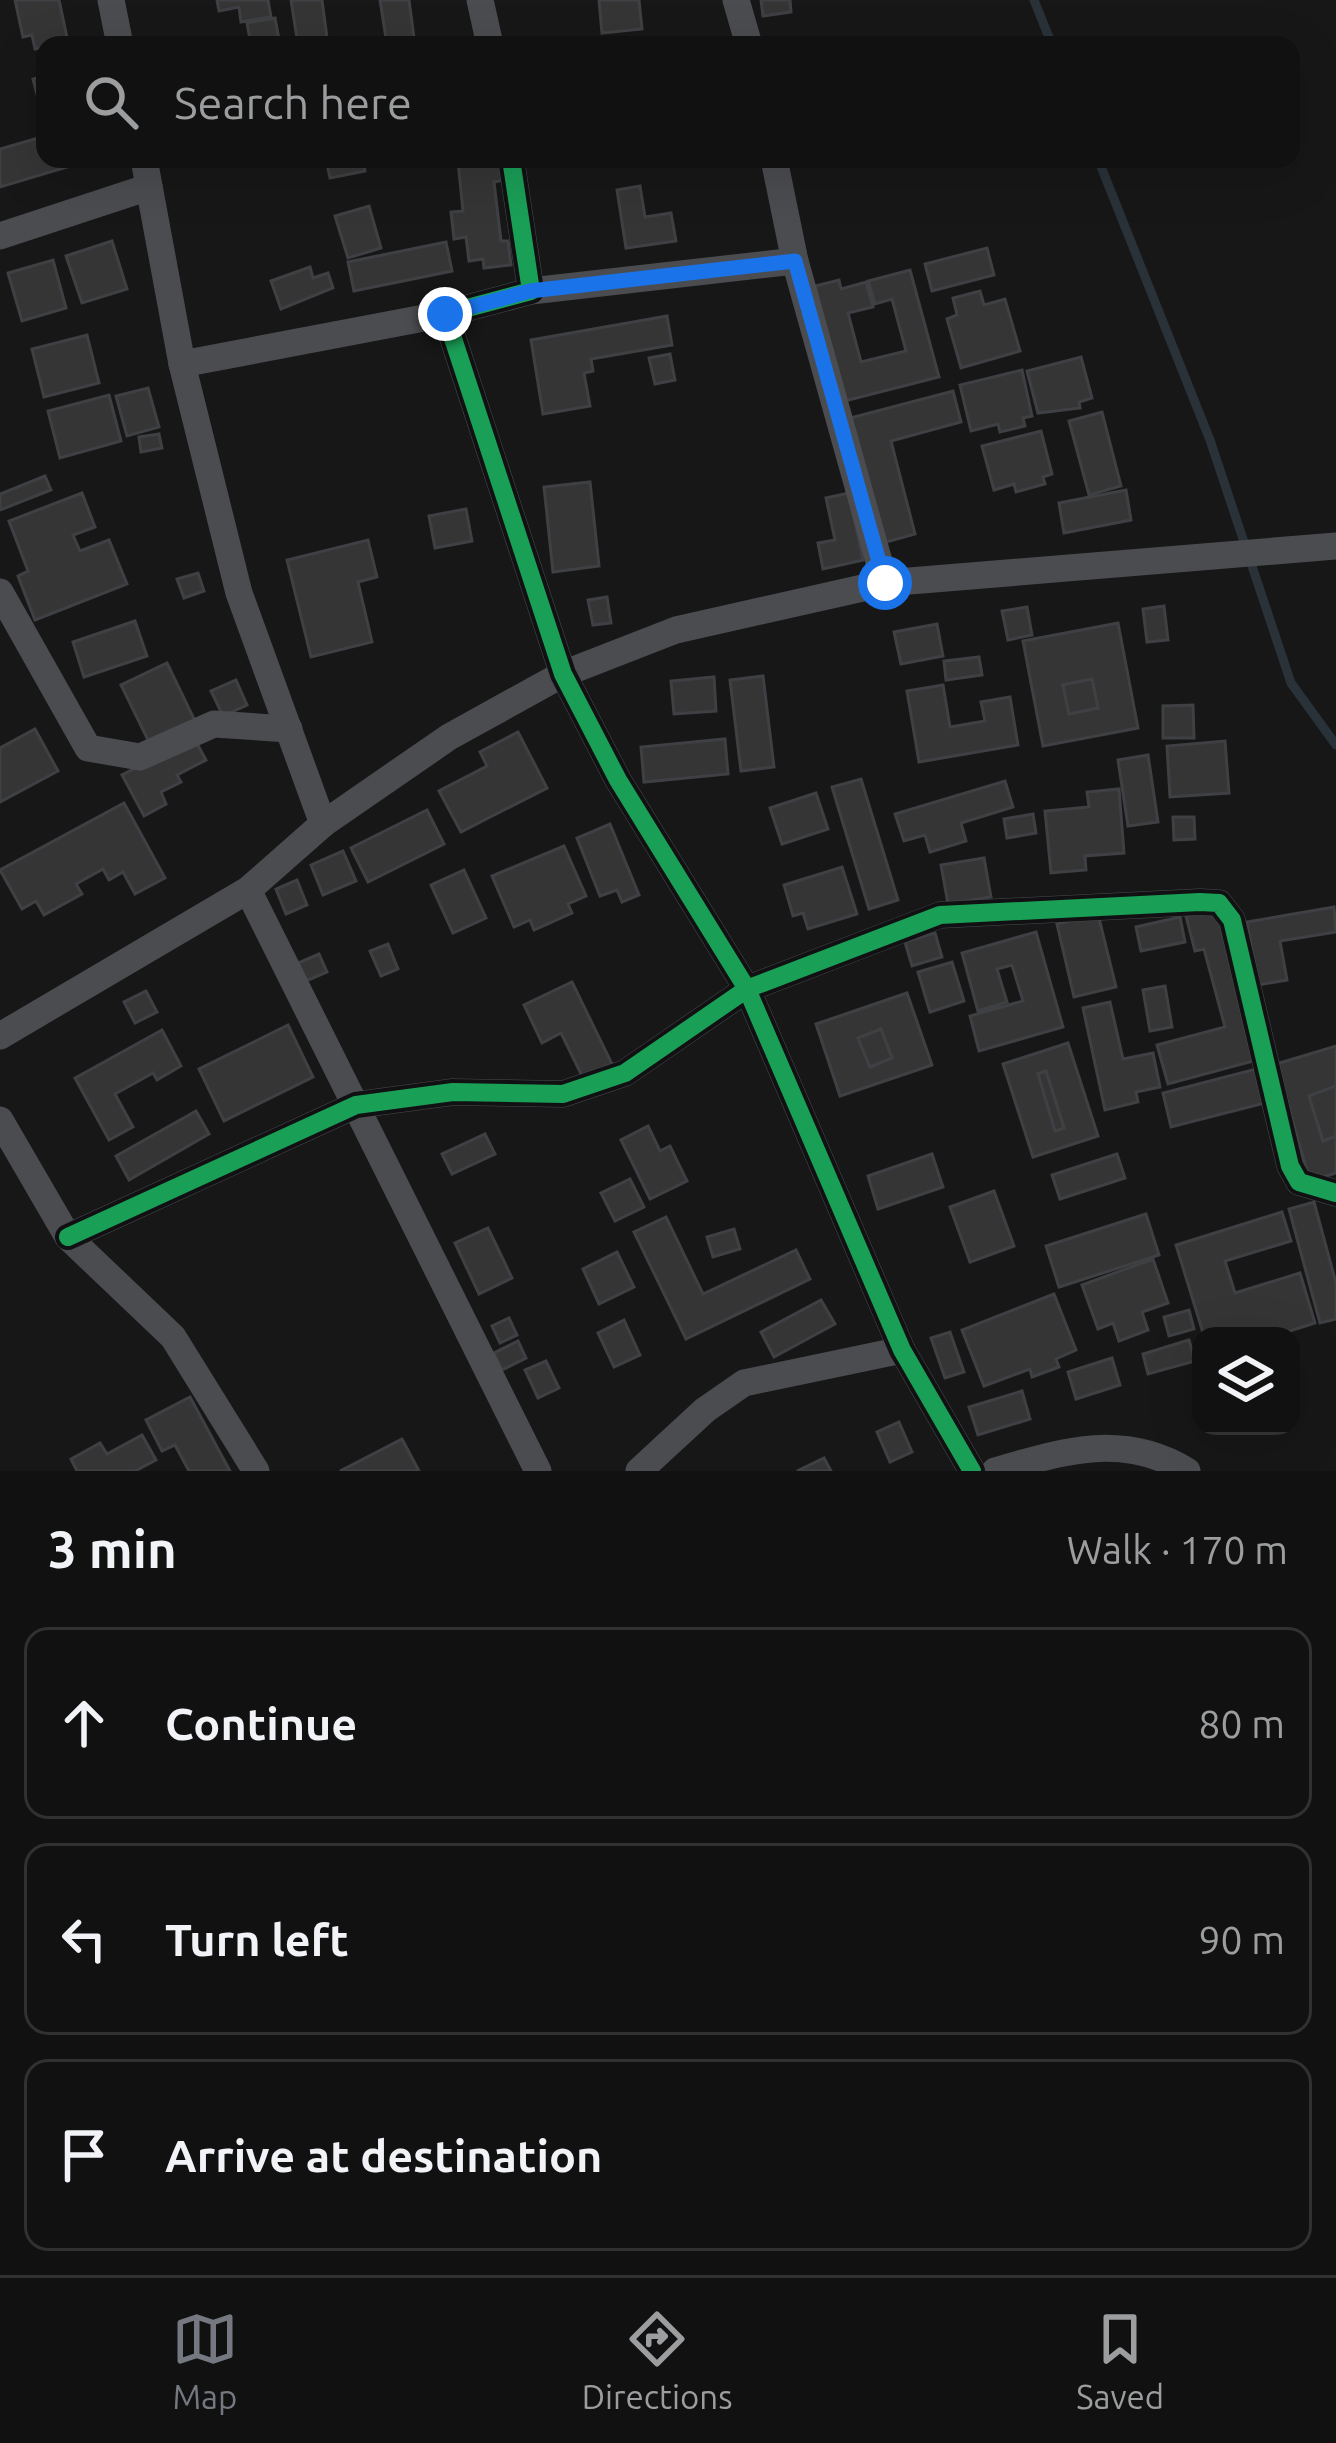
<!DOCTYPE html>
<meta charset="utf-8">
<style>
:root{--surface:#111;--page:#1a1a1a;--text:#f1f3f6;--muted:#9c9d9f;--line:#303131;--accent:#757880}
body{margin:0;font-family:Ubuntu,sans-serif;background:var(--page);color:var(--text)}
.controls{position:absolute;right:36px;bottom:36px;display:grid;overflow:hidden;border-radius:24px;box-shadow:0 12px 48px #0002}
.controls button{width:108px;height:108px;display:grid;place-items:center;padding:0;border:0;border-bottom:3px solid var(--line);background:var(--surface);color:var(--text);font:60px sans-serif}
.stop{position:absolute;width:36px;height:36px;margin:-27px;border:9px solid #1a73e8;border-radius:50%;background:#fff}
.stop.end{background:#1a73e8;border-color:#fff;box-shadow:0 3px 12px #0008}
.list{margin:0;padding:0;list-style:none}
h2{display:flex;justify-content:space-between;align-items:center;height:156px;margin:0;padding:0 48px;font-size:51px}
h2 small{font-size:39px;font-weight:400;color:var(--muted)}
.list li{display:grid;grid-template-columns:78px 1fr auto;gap:36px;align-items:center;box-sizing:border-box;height:192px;margin:0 24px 24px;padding:0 24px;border:3px solid var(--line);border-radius:24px}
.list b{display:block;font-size:45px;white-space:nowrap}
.list em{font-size:39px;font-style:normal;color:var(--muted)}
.icon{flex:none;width:66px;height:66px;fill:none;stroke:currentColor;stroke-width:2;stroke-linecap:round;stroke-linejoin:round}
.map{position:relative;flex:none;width:1336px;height:1471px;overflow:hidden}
.search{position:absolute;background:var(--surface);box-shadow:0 12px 48px #0002;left:36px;right:36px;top:36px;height:132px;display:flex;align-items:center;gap:30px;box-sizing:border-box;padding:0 42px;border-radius:24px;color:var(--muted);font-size:45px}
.sheet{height:804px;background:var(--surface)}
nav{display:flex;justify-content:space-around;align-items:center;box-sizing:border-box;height:168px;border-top:3px solid var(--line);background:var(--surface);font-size:33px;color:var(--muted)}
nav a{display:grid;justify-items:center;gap:6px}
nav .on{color:var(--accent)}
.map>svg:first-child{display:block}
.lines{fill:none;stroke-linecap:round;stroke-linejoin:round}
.stream{stroke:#2a3239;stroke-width:9}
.building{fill:#353536;stroke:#3f4043;stroke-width:3;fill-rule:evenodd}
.minor{stroke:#4b4c50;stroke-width:27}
.cycleway-casing{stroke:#111113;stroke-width:26}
.cycleway{stroke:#1a9f57;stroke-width:18}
.route{stroke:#1a73e8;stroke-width:15}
</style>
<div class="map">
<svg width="1336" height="1471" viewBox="0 0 1336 1471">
<rect width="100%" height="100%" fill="#171717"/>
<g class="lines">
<g class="stream">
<path d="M 1034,0 L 1052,45"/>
<path d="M 1098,159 L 1210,440 L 1291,683 L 1336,745"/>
</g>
</g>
<g class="building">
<path d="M 15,0 L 59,0 L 68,42 L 35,49 L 32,35 L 23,37 Z"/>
<path d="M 217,0 L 268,0 L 271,17 L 241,22 L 239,7 L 219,11 Z"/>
<path d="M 291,0 L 322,0 L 328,45 L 298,45 Z"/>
<path d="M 380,0 L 409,0 L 415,45 L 387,45 Z"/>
<path d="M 599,0 L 639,0 L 642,29 L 602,33 Z"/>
<path d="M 761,0 L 790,0 L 791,12 L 763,16 Z"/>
<path d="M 275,18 L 280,45 L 251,45 L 247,23 Z"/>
<path d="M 45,76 L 45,101 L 39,102 L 33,79 Z"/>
<path d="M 45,136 L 45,159 L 65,159 L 67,167 L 0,187 L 0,149 Z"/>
<path d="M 326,159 L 363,159 L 365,171 L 330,178 Z"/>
<path d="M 502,159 L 504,180 L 494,182 L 501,241 L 508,241 L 511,265 L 484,268 L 483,259 L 469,261 L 466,237 L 454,239 L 451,212 L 463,211 L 458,162 Z"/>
<path d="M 640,186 L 645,217 L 671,213 L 676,241 L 626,248 L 617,190 Z"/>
<path d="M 369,206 L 381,248 L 348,258 L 335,216 Z"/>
<path d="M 112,241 L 127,289 L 82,303 L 66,256 Z"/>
<path d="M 446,242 L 452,271 L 354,291 L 348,262 Z"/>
<path d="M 987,248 L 994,275 L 932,291 L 925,264 Z"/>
<path d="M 53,260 L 66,308 L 22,321 L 8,273 Z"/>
<path d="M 310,267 L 313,278 L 328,273 L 333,288 L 281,309 L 271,281 Z"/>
<path d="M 910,270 L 939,377 L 845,401 L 815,286 L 839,280 L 841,289 L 866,282 L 873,307 L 848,313 L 861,362 L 906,351 L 892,299 L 875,304 L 868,281 Z"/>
<path d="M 980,291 L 984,305 L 1005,299 L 1020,351 L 961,368 L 947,319 L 957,315 L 953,298 Z"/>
<path d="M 667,316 L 672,345 L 591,359 L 593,371 L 584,373 L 590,406 L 543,414 L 531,340 Z"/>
<path d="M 87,335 L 99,383 L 44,397 L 32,349 Z"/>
<path d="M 670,354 L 675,380 L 655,384 L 649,358 Z"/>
<path d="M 1081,357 L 1092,398 L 1079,402 L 1080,408 L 1038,413 L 1027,371 Z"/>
<path d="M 1022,370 L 1032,416 L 1023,418 L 1025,426 L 1000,432 L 998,424 L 971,431 L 960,385 Z"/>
<path d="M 148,388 L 159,427 L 127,436 L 116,396 Z"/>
<path d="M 953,391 L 961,422 L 891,441 L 915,534 L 883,543 L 850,418 Z"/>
<path d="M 109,395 L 121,441 L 60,458 L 48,411 Z"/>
<path d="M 1102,412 L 1121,486 L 1089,495 L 1069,421 Z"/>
<path d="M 1041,431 L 1052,474 L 1043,477 L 1045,484 L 1016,492 L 1014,484 L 994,490 L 982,446 Z"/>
<path d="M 159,434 L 162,448 L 141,452 L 139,437 Z"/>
<path d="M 45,476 L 51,490 L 0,510 L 0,494 Z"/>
<path d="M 590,482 L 599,566 L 553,572 L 544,487 Z"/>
<path d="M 1126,490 L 1131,520 L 1064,533 L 1059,503 Z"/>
<path d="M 82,493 L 95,527 L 73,535 L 80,551 L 109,540 L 127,584 L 35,620 L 18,576 L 28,571 L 9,521 Z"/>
<path d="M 849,493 L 863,560 L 823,569 L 818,543 L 835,540 L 826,498 Z"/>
<path d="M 466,509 L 472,541 L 435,548 L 429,516 Z"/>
<path d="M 368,540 L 377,577 L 358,582 L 372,642 L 311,657 L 287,560 Z"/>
<path d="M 198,573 L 204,591 L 184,598 L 177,579 Z"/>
<path d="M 607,597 L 611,623 L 593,625 L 588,600 Z"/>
<path d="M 1164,606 L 1168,640 L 1147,642 L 1143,609 Z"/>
<path d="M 1027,607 L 1032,635 L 1008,640 L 1002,611 Z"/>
<path d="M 135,621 L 147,656 L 84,677 L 73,642 Z"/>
<path d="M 1118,623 L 1138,728 L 1043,746 L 1023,641 ZM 1092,679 L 1098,708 L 1069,714 L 1063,685 Z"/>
<path d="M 937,624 L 943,656 L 901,664 L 894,632 Z"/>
<path d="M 979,657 L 982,675 L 946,680 L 944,661 Z"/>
<path d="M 167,663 L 195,721 L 149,742 L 121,685 Z"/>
<path d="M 763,676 L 774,767 L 741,771 L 730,680 Z"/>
<path d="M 714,677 L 716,711 L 674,714 L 671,681 Z"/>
<path d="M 1092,679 L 1098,708 L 1069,714 L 1063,685 Z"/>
<path d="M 236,680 L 247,705 L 223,716 L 211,691 Z"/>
<path d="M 943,685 L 950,727 L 985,721 L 981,702 L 1010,697 L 1018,745 L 919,762 L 907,691 Z"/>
<path d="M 1193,705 L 1194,738 L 1163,738 L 1163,706 Z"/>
<path d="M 35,729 L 58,771 L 0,802 L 0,748 Z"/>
<path d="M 518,732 L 547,788 L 461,832 L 439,791 L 487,766 L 480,752 Z"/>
<path d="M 194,738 L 206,760 L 177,775 L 181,782 L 161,792 L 166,804 L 144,816 L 122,775 Z"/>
<path d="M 725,739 L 728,774 L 644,782 L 641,747 Z"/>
<path d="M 1225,741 L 1229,793 L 1170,797 L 1167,746 Z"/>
<path d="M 1148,755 L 1158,822 L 1128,826 L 1118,760 Z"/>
<path d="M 861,779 L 898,900 L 869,909 L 832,787 Z"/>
<path d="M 1005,781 L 1013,807 L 961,823 L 966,841 L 930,852 L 925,835 L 904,841 L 895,814 Z"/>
<path d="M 1119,789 L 1124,853 L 1085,856 L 1086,870 L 1051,873 L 1045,811 L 1089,807 L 1087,792 Z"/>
<path d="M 816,793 L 828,829 L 782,844 L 770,808 Z"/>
<path d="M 124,803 L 165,878 L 135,894 L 123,872 L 109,880 L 103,869 L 76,884 L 82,894 L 44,915 L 36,901 L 22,909 L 0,870 Z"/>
<path d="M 427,810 L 444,844 L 368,882 L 351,848 Z"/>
<path d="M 1033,814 L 1036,833 L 1007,838 L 1004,819 Z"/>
<path d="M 1173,817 L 1194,817 L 1195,839 L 1174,840 Z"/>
<path d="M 610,824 L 639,895 L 622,902 L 617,890 L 600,896 L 577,838 Z"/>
<path d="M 564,846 L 586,896 L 568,904 L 572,913 L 534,930 L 530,920 L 514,927 L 492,876 Z"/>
<path d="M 343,851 L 356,881 L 323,895 L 311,865 Z"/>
<path d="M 984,858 L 991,897 L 948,904 L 941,865 Z"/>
<path d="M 842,867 L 857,914 L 808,929 L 803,913 L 793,916 L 784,885 Z"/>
<path d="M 464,870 L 486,918 L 453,933 L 431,885 Z"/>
<path d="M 297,880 L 307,905 L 286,914 L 276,889 Z"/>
<path d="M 1334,907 L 1336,932 L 1280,941 L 1287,980 L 1258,985 L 1247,922 Z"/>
<path d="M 1216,908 L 1257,1060 L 1168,1084 L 1157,1045 L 1225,1027 L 1204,949 L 1195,951 L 1186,916 Z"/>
<path d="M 1098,914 L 1116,987 L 1074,997 L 1057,924 Z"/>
<path d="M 1180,917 L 1185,942 L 1141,951 L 1136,927 Z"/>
<path d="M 1036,932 L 1063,1027 L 979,1051 L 970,1016 L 1023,1001 L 1012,965 L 997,969 L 1007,1002 L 978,1011 L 962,953 Z"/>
<path d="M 935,933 L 942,957 L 912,966 L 905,942 Z"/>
<path d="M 388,944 L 398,969 L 381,976 L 370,951 Z"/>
<path d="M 319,954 L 327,972 L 306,981 L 298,963 Z"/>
<path d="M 952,962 L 964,1001 L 930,1012 L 918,972 Z"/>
<path d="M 572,982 L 612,1064 L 583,1078 L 561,1033 L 542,1043 L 524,1005 Z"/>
<path d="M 1165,986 L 1172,1027 L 1150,1031 L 1143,990 Z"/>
<path d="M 146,991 L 157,1012 L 135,1023 L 124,1002 Z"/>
<path d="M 907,993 L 932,1065 L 840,1096 L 816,1024 ZM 881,1029 L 892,1058 L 870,1067 L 858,1038 Z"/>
<path d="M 1110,1002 L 1123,1059 L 1153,1053 L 1160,1087 L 1136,1092 L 1138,1102 L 1105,1110 L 1083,1008 Z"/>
<path d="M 288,1025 L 313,1077 L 224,1121 L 199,1069 Z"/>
<path d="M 881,1029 L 892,1058 L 870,1067 L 858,1038 Z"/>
<path d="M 162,1030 L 181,1066 L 157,1080 L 153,1073 L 115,1094 L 133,1127 L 109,1140 L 75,1078 Z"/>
<path d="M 1068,1043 L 1098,1136 L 1033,1157 L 1003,1064 ZM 1046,1071 L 1064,1128 L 1055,1131 L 1038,1074 Z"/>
<path d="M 1336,1046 L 1336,1086 L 1309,1096 L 1323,1141 L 1336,1136 L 1336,1173 L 1310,1181 L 1276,1064 Z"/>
<path d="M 1256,1069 L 1265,1103 L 1171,1127 L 1163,1093 Z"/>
<path d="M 1046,1071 L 1064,1128 L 1055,1131 L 1038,1074 Z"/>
<path d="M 1336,1086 L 1336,1136 L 1323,1141 L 1309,1096 Z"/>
<path d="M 196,1111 L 209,1134 L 129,1180 L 116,1156 Z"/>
<path d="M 648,1126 L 660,1151 L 670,1146 L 687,1181 L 650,1199 L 621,1140 Z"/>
<path d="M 485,1134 L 495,1154 L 452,1174 L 442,1154 Z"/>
<path d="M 932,1154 L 943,1187 L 878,1209 L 868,1176 Z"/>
<path d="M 1117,1154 L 1125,1178 L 1060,1199 L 1052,1175 Z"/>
<path d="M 630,1179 L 644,1207 L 615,1221 L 601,1193 Z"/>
<path d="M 994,1191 L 1014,1246 L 970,1262 L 950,1207 Z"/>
<path d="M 1314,1202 L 1336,1283 L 1336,1319 L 1320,1323 L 1289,1209 Z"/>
<path d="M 1282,1212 L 1291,1241 L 1225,1261 L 1235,1293 L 1300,1273 L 1315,1323 L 1274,1336 L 1204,1336 L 1176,1245 Z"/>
<path d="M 1146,1214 L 1159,1255 L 1059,1287 L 1046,1246 Z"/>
<path d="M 666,1217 L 703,1294 L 796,1250 L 810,1279 L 686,1339 L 634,1232 Z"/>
<path d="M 488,1228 L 512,1278 L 479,1294 L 455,1243 Z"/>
<path d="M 734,1229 L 740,1249 L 713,1257 L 707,1237 Z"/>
<path d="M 617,1252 L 634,1287 L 599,1304 L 583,1269 Z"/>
<path d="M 1153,1259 L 1168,1303 L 1142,1312 L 1148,1330 L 1119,1341 L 1113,1323 L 1098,1329 L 1082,1285 Z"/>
<path d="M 1054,1294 L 1076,1350 L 1056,1359 L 1059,1367 L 1032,1377 L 1030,1369 L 984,1386 L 962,1330 Z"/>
<path d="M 821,1300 L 835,1324 L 774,1357 L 761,1332 Z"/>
<path d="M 1189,1310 L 1194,1329 L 1169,1336 L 1164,1317 Z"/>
<path d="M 509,1318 L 517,1335 L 500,1343 L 492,1326 Z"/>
<path d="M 624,1320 L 640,1355 L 614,1367 L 598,1333 Z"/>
<path d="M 950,1332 L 964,1372 L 945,1378 L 931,1338 Z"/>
<path d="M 1189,1340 L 1195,1361 L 1148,1374 L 1143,1354 Z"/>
<path d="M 518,1341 L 526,1358 L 502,1370 L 494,1353 Z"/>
<path d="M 1112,1358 L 1120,1385 L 1076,1399 L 1068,1372 Z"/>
<path d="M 546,1361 L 559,1388 L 538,1398 L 525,1370 Z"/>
<path d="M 1022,1391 L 1030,1419 L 978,1435 L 969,1407 Z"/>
<path d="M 190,1397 L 230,1471 L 189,1471 L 175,1445 L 162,1451 L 146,1420 Z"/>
<path d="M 899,1422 L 912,1452 L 890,1462 L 877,1432 Z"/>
<path d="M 142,1435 L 156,1460 L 135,1471 L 77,1471 L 71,1459 L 100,1443 L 107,1454 Z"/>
<path d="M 402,1439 L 419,1471 L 340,1471 Z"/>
<path d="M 824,1458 L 831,1471 L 797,1471 Z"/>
</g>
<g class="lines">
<g class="minor">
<path d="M 111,0 L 120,45"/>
<path d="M 480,0 L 490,45"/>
<path d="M 736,0 L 749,45"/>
<path d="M 144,159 L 182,364 L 239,593 L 323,824"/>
<path d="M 511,159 L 531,291 L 445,314 L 563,674 L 618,780 L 747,989 L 902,1350 L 972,1471"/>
<path d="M 774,159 L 795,261 L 885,583"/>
<path d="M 0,236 L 149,187"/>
<path d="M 531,291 L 795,261"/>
<path d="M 182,364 L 445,314"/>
<path d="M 0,592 L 88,748 L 140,757 L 214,724 L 289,729"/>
<path d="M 248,890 L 538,1471"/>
<path d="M 0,1036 L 248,890 L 323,824 L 449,737 L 563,674 L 676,630 L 885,583 L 1336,546"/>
<path d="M 0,1120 L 68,1237 L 173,1337 L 256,1471"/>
<path d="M 68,1237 L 356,1105 L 453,1092 L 563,1094 L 625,1073 L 747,989 L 940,915 L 1200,902 L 1219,903 L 1232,920 L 1290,1166 L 1299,1182 L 1336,1193"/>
<path d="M 639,1471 L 705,1410 L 744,1383 L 902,1350"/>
<path d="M 995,1471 C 1063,1451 1123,1432 1187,1471"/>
</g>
<g class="cycleway-casing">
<g id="cycleway">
<path d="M 511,159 L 531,291 L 445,314 L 563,674 L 618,780 L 747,989 L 902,1350 L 972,1471"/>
<path d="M 68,1237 L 356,1105 L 453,1092 L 563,1094 L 625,1073 L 747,989 L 940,915 L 1200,902 L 1219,903 L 1232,920 L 1290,1166 L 1299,1182 L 1336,1193"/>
</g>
</g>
<use href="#cycleway" class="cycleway"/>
</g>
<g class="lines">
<path class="route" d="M 445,314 L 530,291 L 795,261 L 885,583"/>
</g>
</svg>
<div class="controls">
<button><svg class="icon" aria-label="layers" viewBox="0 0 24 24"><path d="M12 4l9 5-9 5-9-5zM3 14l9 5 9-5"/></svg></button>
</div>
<div class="stop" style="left:885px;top:583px"></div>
<div class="stop end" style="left:445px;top:314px"></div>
<div class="search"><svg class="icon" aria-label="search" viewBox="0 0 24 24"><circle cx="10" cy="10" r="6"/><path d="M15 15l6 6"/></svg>Search here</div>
</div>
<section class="sheet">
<h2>3 min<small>Walk · 170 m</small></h2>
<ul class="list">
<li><svg class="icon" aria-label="ahead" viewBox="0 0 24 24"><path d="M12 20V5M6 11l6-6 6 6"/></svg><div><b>Continue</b></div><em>80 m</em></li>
<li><svg class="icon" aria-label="left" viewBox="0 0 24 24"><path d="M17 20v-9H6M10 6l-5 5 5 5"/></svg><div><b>Turn left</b></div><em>90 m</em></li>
<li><svg class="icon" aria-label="arrive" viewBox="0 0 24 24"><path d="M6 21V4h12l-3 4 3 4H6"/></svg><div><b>Arrive at destination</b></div></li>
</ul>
</section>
<nav>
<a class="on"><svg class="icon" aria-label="map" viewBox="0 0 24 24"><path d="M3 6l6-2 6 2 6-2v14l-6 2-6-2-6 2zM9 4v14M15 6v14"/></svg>Map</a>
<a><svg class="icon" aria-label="directions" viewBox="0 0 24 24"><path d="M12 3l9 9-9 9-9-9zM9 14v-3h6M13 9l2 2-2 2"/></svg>Directions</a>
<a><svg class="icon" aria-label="saved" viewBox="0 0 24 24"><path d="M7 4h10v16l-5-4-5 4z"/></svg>Saved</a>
</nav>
